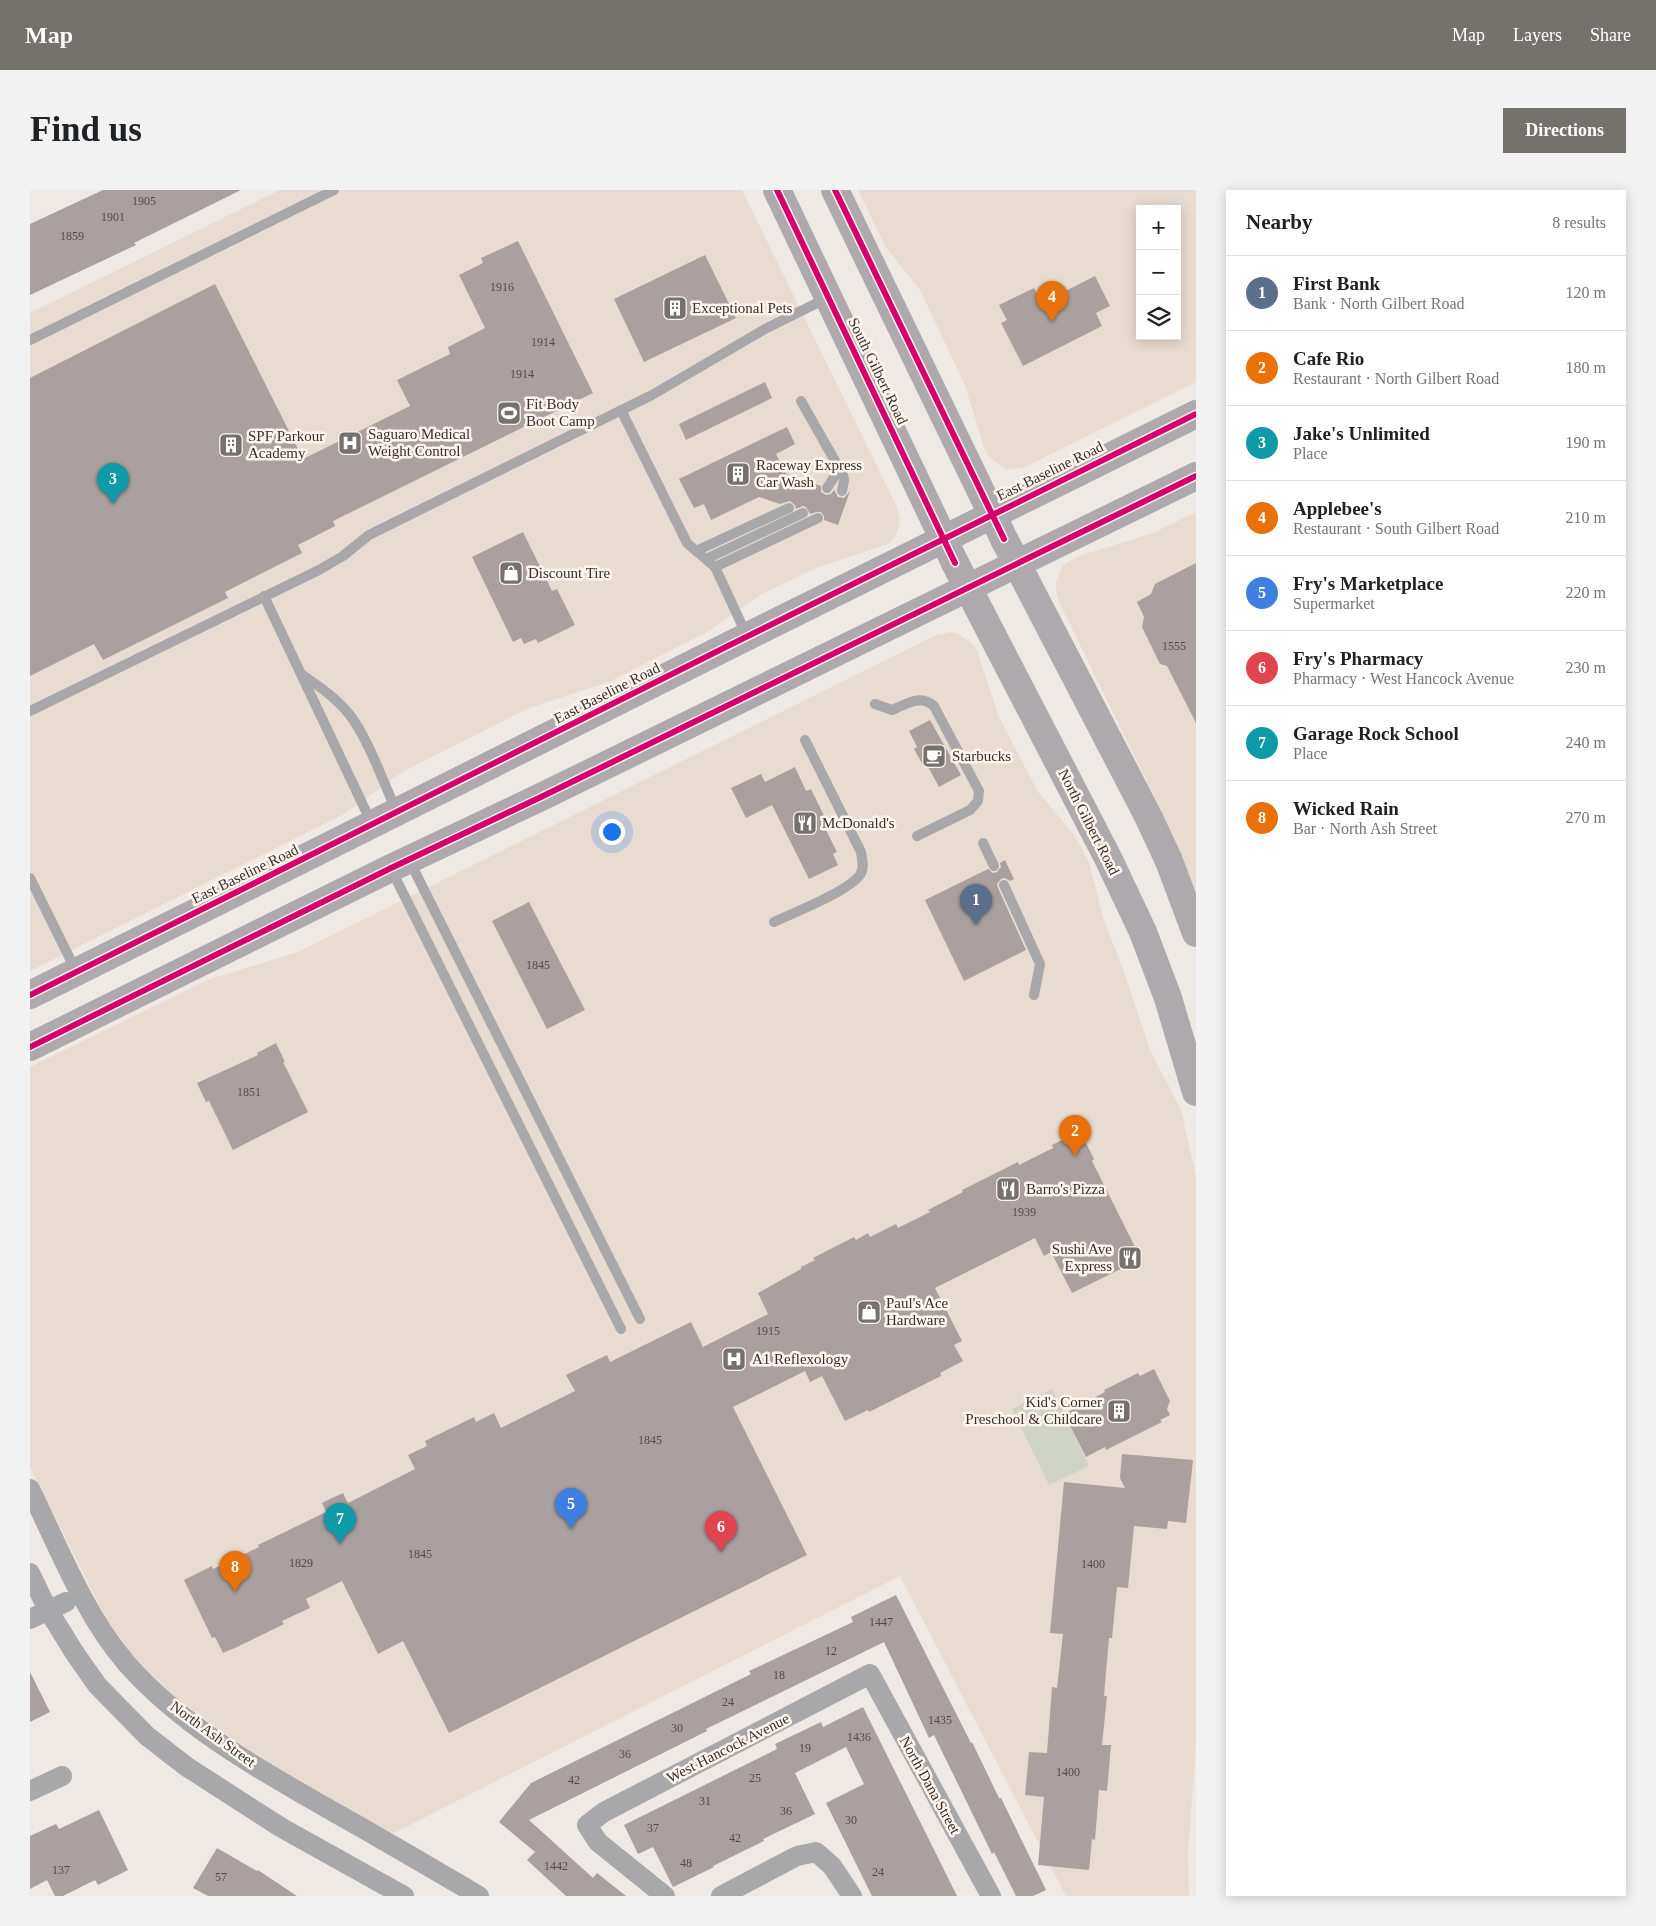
<!DOCTYPE html>
<meta charset="utf-8">
<style>
:root{--surface:#fff;--page:#f2f2f2;--text:#202124;--muted:#757577;--line:#e0e0e0;--accent:#75716c}
body{margin:0;font-family:Georgia,serif;background:var(--page);color:var(--text)}
.controls{position:absolute;right:15px;top:15px;display:grid;overflow:hidden;border-radius:0px;box-shadow:0 2px 12px #0003}
.controls button{width:45px;height:45px;display:grid;place-items:center;padding:0;border:0;border-bottom:1px solid var(--line);background:var(--surface);color:var(--text);font:25px sans-serif}
.you{position:absolute;left:581px;top:641px;width:18px;height:18px;margin:-12px;border:4px solid #fff;border-radius:50%;background:#1a73e8;box-shadow:0 0 0 8px #1a73e833}
.badge{display:grid;place-items:center;width:32px;height:32px;border-radius:50%;background:var(--accent);color:#fff;font-size:16px;font-weight:700}
.pin{position:absolute;translate:-50% -41px;filter:drop-shadow(0 1px 2px #0008)}
.pin::after{content:'';position:absolute;top:26px;width:18px;height:15px;background:inherit;clip-path:polygon(0 0,100% 0,50% 100%)}
.list{margin:0;padding:0;list-style:none}
h2{display:flex;justify-content:space-between;align-items:center;height:65px;margin:0;padding:0 20px;font-size:21px}
h2 small{font-size:16px;font-weight:400;color:var(--muted)}
.list li{display:grid;grid-template-columns:32px 1fr auto;gap:15px;align-items:center;box-sizing:border-box;height:75px;padding:0 20px;border-top:1px solid var(--line)}
.list b{display:block;font-size:19px;white-space:nowrap}
.list p{margin:0;font-size:16px;white-space:nowrap;color:var(--muted)}
.list em{font-size:16px;font-style:normal;color:var(--muted)}
.icon{flex:none;width:28px;height:28px;fill:none;stroke:currentColor;stroke-width:2;stroke-linecap:round;stroke-linejoin:round}
.map{position:relative;flex:none;width:1166px;height:1706px;overflow:hidden;border-radius:0px}
header{display:flex;align-items:center;gap:30px;box-sizing:border-box;height:70px;padding:0 25px;background:var(--accent);color:#fff}
header strong{font-size:24px}
nav{display:flex;gap:28px;margin-inline-start:auto;font-size:18px}
.intro{display:flex;align-items:center;justify-content:space-between;box-sizing:border-box;height:120px;padding:0 30px}
h1{margin:0;font-size:35px}
.button{padding:12px 22px;border-radius:0px;background:var(--accent);color:#fff;font-size:18px;font-weight:700}
main{display:flex;gap:30px;padding:0 30px}
aside{flex:1;background:var(--surface);border-radius:0px;box-shadow:0 2px 12px #0003}
.map>svg:first-child{display:block}
.built{fill:#e8dbd2;fill-rule:evenodd}
.green{fill:#cfd3c5}
.building{fill:#aaa0a0}
.lines{fill:none;stroke-linecap:round;stroke-linejoin:round}
.lane{stroke:#a8a7aa;stroke-width:10}
.street{stroke:#a8a7aa;stroke-width:20}
.primary{stroke:#ada9ac;stroke-width:28}
.cycleway-casing{stroke:#fff5ef;stroke-width:9}
.cycleway{stroke:#d6006c;stroke-width:6}
.labels{text-anchor:middle;dominant-baseline:central;stroke-width:5;stroke-linejoin:round;paint-order:stroke}
.number-label{font-size:12px;fill:#524c49}
.poi-label{font-size:15px;fill:#34302c;stroke:#fff5ef;text-anchor:start}
.street-label{font-size:15px;fill:#34302c;stroke:#fff5ef}
</style>
<header>
<strong>Map</strong>
<nav><a>Map</a><a>Layers</a><a>Share</a></nav>
</header>
<div class="intro"><h1>Find us</h1><a class="button">Directions</a></div>
<main>
<div class="map">
<svg width="1166" height="1706" viewBox="0 0 1166 1706">
<rect width="100%" height="100%" fill="#eee9e4"/>
<g class="built">
<path d="M 250,0 L 712,0 L 866,315 L 870,329 L 869,336 L 865,347 L 858,354 L 786,378 L 732,404 L 677,442 L 579,492 L 499,518 L 374,581 L 312,625 L 0,781 L 0,123 Z"/>
<path d="M 828,0 L 1166,0 L 1166,192 L 995,277 L 976,280 L 959,267 L 954,258 L 935,195 L 890,100 L 855,56 ZM 1110,19 L 1147,19 L 1147,146 L 1110,146 Z"/>
<path d="M 1166,322 L 1166,701 L 1129,616 L 1029,412 L 1026,401 L 1026,392 L 1033,375 L 1040,371 L 1049,366 L 1123,343 Z"/>
<path d="M 921,442 L 928,444 L 939,451 L 946,458 L 969,527 L 1008,602 L 1045,646 L 1059,673 L 1074,730 L 1093,779 L 1121,862 L 1151,920 L 1166,987 L 1166,1555 L 1158,1664 L 1159,1706 L 1036,1706 L 870,1386 L 362,1644 L 276,1597 L 210,1555 L 149,1510 L 104,1468 L 77,1430 L 0,1277 L 0,877 L 180,789 L 268,762 L 906,445 Z"/>
</g>
<path class="green" d="M 1022,1199 L 1059,1276 L 1019,1295 L 982,1219 Z"/>
<g class="building">
<path d="M 73,0 L 211,0 L 104,53 L 106,55 L 0,105 L 0,34 Z"/>
<path d="M 488,51 L 563,203 L 303,331 L 305,336 L 268,355 L 272,363 L 195,402 L 198,408 L 73,470 L 64,454 L 0,486 L 0,188 L 185,94 L 273,269 L 380,216 L 367,190 L 420,164 L 418,157 L 455,138 L 429,85 L 453,73 L 451,68 Z"/>
<path d="M 675,65 L 706,128 L 614,172 L 584,109 Z"/>
<path d="M 1065,86 L 1080,116 L 1066,123 L 1072,136 L 993,176 L 971,133 L 977,130 L 969,115 L 1004,98 L 1012,113 Z"/>
<path d="M 735,192 L 742,208 L 656,250 L 649,234 Z"/>
<path d="M 757,237 L 765,254 L 746,264 L 756,284 L 791,296 L 791,302 L 796,305 L 801,304 L 804,300 L 808,307 L 814,308 L 820,301 L 808,335 L 794,330 L 794,326 L 791,322 L 786,322 L 780,324 L 776,317 L 773,316 L 766,319 L 765,315 L 760,311 L 750,314 L 729,307 L 681,330 L 674,314 L 664,318 L 649,289 Z"/>
<path d="M 493,342 L 522,401 L 527,399 L 545,435 L 508,453 L 506,449 L 494,454 L 491,448 L 483,452 L 442,367 Z"/>
<path d="M 1166,373 L 1166,533 L 1137,476 L 1130,474 L 1112,437 L 1114,427 L 1107,412 L 1121,404 L 1125,394 Z"/>
<path d="M 900,530 L 931,585 L 909,597 L 896,573 L 893,575 L 884,559 L 887,557 L 879,541 Z"/>
<path d="M 765,577 L 776,601 L 781,599 L 800,638 L 796,640 L 807,662 L 803,664 L 808,675 L 779,689 L 742,615 L 716,628 L 701,598 L 731,584 L 735,592 Z"/>
<path d="M 975,670 L 984,689 L 980,691 L 975,688 L 971,689 L 967,694 L 968,698 L 996,760 L 934,791 L 895,710 L 958,679 L 963,683 L 967,682 L 971,677 L 970,673 Z"/>
<path d="M 499,712 L 555,820 L 517,839 L 462,731 Z"/>
<path d="M 246,853 L 255,872 L 253,872 L 278,922 L 203,960 L 179,911 L 176,912 L 167,893 L 228,865 L 227,863 Z"/>
<path d="M 1050,941 L 1064,969 L 1062,971 L 1111,1069 L 1042,1103 L 1021,1062 L 1014,1066 L 1005,1048 L 905,1098 L 932,1151 L 924,1155 L 933,1171 L 910,1183 L 911,1186 L 839,1222 L 838,1220 L 815,1231 L 792,1186 L 780,1192 L 775,1181 L 703,1217 L 777,1365 L 419,1543 L 373,1451 L 348,1464 L 312,1391 L 276,1409 L 280,1418 L 252,1431 L 254,1434 L 207,1457 L 193,1463 L 185,1447 L 182,1448 L 154,1390 L 182,1376 L 183,1379 L 229,1357 L 228,1355 L 296,1322 L 292,1313 L 302,1308 L 313,1303 L 318,1313 L 385,1279 L 378,1265 L 397,1256 L 395,1251 L 444,1227 L 446,1232 L 464,1223 L 471,1238 L 545,1201 L 536,1185 L 577,1165 L 580,1172 L 661,1132 L 673,1157 L 738,1124 L 728,1103 L 771,1079 L 771,1077 L 785,1070 L 783,1068 L 824,1047 L 826,1050 L 838,1043 L 840,1047 L 866,1034 L 868,1038 L 900,1022 L 898,1020 L 933,1002 L 932,1000 L 988,972 L 989,975 L 1023,958 L 1022,955 Z"/>
<path d="M 1124,1179 L 1140,1211 L 1137,1219 L 1140,1225 L 1130,1230 L 1132,1232 L 1076,1260 L 1075,1257 L 1056,1267 L 1034,1224 L 1075,1202 L 1074,1200 L 1108,1183 L 1110,1186 Z"/>
<path d="M 1092,1264 L 1163,1270 L 1156,1333 L 1138,1331 L 1137,1339 L 1104,1336 L 1098,1398 L 1087,1397 L 1082,1448 L 1079,1448 L 1074,1506 L 1077,1506 L 1072,1555 L 1081,1555 L 1077,1601 L 1069,1600 L 1065,1650 L 1062,1649 L 1059,1680 L 1008,1675 L 1014,1607 L 995,1605 L 999,1562 L 1017,1563 L 1022,1497 L 1027,1498 L 1033,1444 L 1020,1443 L 1034,1292 L 1095,1298 L 1090,1288 Z"/>
<path d="M 866,1405 L 941,1553 L 942,1552 L 969,1608 L 971,1608 L 1016,1700 L 1003,1706 L 986,1706 L 964,1662 L 962,1664 L 904,1545 L 899,1548 L 854,1452 L 676,1539 L 677,1541 L 499,1630 L 563,1688 L 567,1683 L 596,1706 L 536,1706 L 497,1670 L 505,1662 L 469,1632 L 501,1593 L 721,1484 L 719,1481 L 823,1432 L 821,1427 Z"/>
<path d="M 0,1482 L 20,1522 L 0,1532 Z"/>
<path d="M 833,1517 L 927,1706 L 842,1706 L 796,1613 L 834,1594 L 816,1557 L 765,1583 L 785,1624 L 733,1649 L 734,1651 L 683,1676 L 684,1677 L 643,1697 L 623,1657 L 608,1664 L 594,1635 L 747,1559 L 745,1554 L 791,1532 L 793,1537 Z"/>
<path d="M 69,1620 L 98,1680 L 68,1695 L 65,1690 L 33,1706 L 25,1706 L 17,1690 L 0,1699 L 0,1646 L 26,1634 L 29,1639 Z"/>
<path d="M 187,1658 L 227,1681 L 228,1680 L 267,1706 L 178,1706 L 163,1698 Z"/>
</g>
<g class="lines">
<g class="lane">
<path d="M 0,150 L 304,0"/>
<path d="M 771,211 L 813,285 L 814,290 L 812,301"/>
<path d="M 591,220 L 657,353 L 685,377 L 717,446"/>
<path d="M 797,298 L 810,278"/>
<path d="M 666,361 L 759,318"/>
<path d="M 676,369 L 773,323"/>
<path d="M 685,377 L 788,328"/>
<path d="M 234,406 L 342,634"/>
<path d="M 274,486 C 290,497 306,508 319,524 C 337,546 354,594 367,622"/>
<path d="M 845,514 L 862,520 C 877,514 890,504 904,516 L 949,601 L 948,611 L 940,620 L 887,646"/>
<path d="M 0,521 L 289,380 L 313,366 L 339,345 L 622,205 L 735,139 L 797,108"/>
<path d="M 953,653 L 964,676"/>
<path d="M 379,670 L 610,1129"/>
<path d="M 361,679 L 591,1139"/>
<path d="M 0,688 L 46,781"/>
<path d="M 974,695 L 1010,774 L 1004,805"/>
<path d="M 744,732 C 765,722 817,702 830,685 C 835,678 832,670 831,662 L 775,550"/>
</g>
<g class="street">
<path d="M 0,1299 C 29,1358 54,1424 97,1474 C 151,1535 225,1577 295,1617 C 347,1646 398,1676 449,1706"/>
<path d="M 0,1383 L 18,1420 L 44,1462 L 67,1495 L 117,1546 L 157,1577 L 252,1638 L 374,1706"/>
<path d="M 0,1429 L 36,1412"/>
<path d="M 0,1601 L 32,1586"/>
<path d="M 635,1706 L 568,1652 L 557,1635 L 574,1622 L 840,1484 L 961,1706"/>
<path d="M 691,1706 L 767,1666 L 786,1662 L 802,1676 L 822,1706"/>
</g>
<g class="primary">
<path d="M 747,0 L 925,373 L 1078,668 L 1113,742 L 1138,808 L 1166,902"/>
<path d="M 805,0 L 974,349 L 1118,626 L 1139,671 L 1166,743"/>
<path d="M 0,805 C 389,612 776,415 1166,224"/>
<path d="M 0,857 L 361,678 L 511,607 L 1166,286"/>
</g>
<g class="cycleway-casing">
<g id="cycleway">
<path d="M 747,0 L 925,373"/>
<path d="M 805,0 L 974,349"/>
<path d="M 0,805 C 389,612 776,415 1166,224"/>
<path d="M 0,857 L 361,678 L 511,607 L 1166,286"/>
</g>
</g>
<use href="#cycleway" class="cycleway"/>
</g>
<defs>
<g id="building-square" transform="scale(1.25)"><rect x="-9" y="-9" width="18" height="18" rx="4" fill="#75716c" stroke="#fff5ef"/><path d="M-4-6H4V6H1V3H-1V6H-4ZM-2.5-4.3h1.7v1.8h-1.7ZM.8-4.3h1.7v1.8H.8ZM-2.5-1h1.7V.8h-1.7ZM.8-1h1.7V.8H.8Z" fill="#fff"/></g>
<g id="stadium-square" transform="scale(1.25)"><rect x="-9" y="-9" width="18" height="18" rx="4" fill="#75716c" stroke="#fff5ef"/><path d="M0-5a6.5 5 0 1 0 0 10a6.5 5 0 1 0 0-10ZM-3.5-1.8h7v3.6h-7Z" fill="#fff"/></g>
<g id="hospital-square" transform="scale(1.25)"><rect x="-9" y="-9" width="18" height="18" rx="4" fill="#75716c" stroke="#fff5ef"/><path d="M-5-5h3v3.5h4V-5h3V5h-3V1.5h-4V5h-3Z" fill="#fff"/></g>
<g id="shop-square" transform="scale(1.25)"><rect x="-9" y="-9" width="18" height="18" rx="4" fill="#75716c" stroke="#fff5ef"/><path d="M-5-2.5h2.3a2.7 3.5 0 0 1 5.4 0H5L5.5 6h-11ZM-1.5-2.5h3a1.5 2.3 0 0 0-3 0Z" fill="#fff"/></g>
<g id="cafe-square" transform="scale(1.25)"><rect x="-9" y="-9" width="18" height="18" rx="4" fill="#75716c" stroke="#fff5ef"/><path d="M-5.5-4.5H6V0H3Q3 3.5 0 3.5H-2.5Q-5.5 3.5-5.5 0ZM3-3.2v2h1.7v-2ZM-6 4.5H4V6H-6Z" fill="#fff"/></g>
<g id="restaurant-square" transform="scale(1.25)"><rect x="-9" y="-9" width="18" height="18" rx="4" fill="#75716c" stroke="#fff5ef"/><path d="M-5-6h1v4h1v-4h1v4h1v-4h1v5L-1.5 .5V6h-2V.5L-5-1ZM5-6V6H3V1.5H1.5Q1.5-4 5-6Z" fill="#fff"/></g>
</defs>
<g fill-rule="evenodd">
<use href="#building-square" x="645" y="118"/>
<use href="#stadium-square" x="479" y="223"/>
<use href="#hospital-square" x="320" y="253"/>
<use href="#building-square" x="201" y="255"/>
<use href="#building-square" x="708" y="284"/>
<use href="#shop-square" x="481" y="383"/>
<use href="#cafe-square" x="904" y="566"/>
<use href="#restaurant-square" x="775" y="633"/>
<use href="#restaurant-square" x="978" y="999"/>
<use href="#restaurant-square" x="1100" y="1068"/>
<use href="#shop-square" x="839" y="1122"/>
<use href="#hospital-square" x="704" y="1169"/>
<use href="#building-square" x="1089" y="1221"/>
</g>
<g class="labels">
<g class="number-label">
<text x="114" y="11">1905</text>
<text x="83" y="27">1901</text>
<text x="42" y="46">1859</text>
<text x="472" y="97">1916</text>
<text x="513" y="152">1914</text>
<text x="492" y="184">1914</text>
<text x="1144" y="456">1555</text>
<text x="508" y="775">1845</text>
<text x="219" y="902">1851</text>
<text x="994" y="1022">1939</text>
<text x="738" y="1141">1915</text>
<text x="620" y="1250">1845</text>
<text x="390" y="1364">1845</text>
<text x="271" y="1373">1829</text>
<text x="1063" y="1374">1400</text>
<text x="851" y="1432">1447</text>
<text x="801" y="1461">12</text>
<text x="749" y="1485">18</text>
<text x="698" y="1512">24</text>
<text x="910" y="1530">1435</text>
<text x="647" y="1538">30</text>
<text x="829" y="1547">1436</text>
<text x="775" y="1558">19</text>
<text x="595" y="1564">36</text>
<text x="1038" y="1582">1400</text>
<text x="725" y="1588">25</text>
<text x="544" y="1590">42</text>
<text x="675" y="1611">31</text>
<text x="756" y="1621">36</text>
<text x="821" y="1630">30</text>
<text x="623" y="1638">37</text>
<text x="705" y="1648">42</text>
<text x="656" y="1673">48</text>
<text x="526" y="1676">1442</text>
<text x="31" y="1680">137</text>
<text x="848" y="1682">24</text>
<text x="191" y="1687">57</text>
</g>
<g class="poi-label">
<text x="662" y="118">Exceptional Pets</text>
<text x="496" y="214">Fit Body<tspan x="496" dy="17">Boot Camp</tspan></text>
<text x="338" y="244">Saguaro Medical<tspan x="338" dy="17">Weight Control</tspan></text>
<text x="218" y="246">SPF Parkour<tspan x="218" dy="17">Academy</tspan></text>
<text x="726" y="275">Raceway Express<tspan x="726" dy="17">Car Wash</tspan></text>
<text x="498" y="383">Discount Tire</text>
<text x="922" y="566">Starbucks</text>
<text x="792" y="633">McDonald's</text>
<text x="996" y="999">Barro's Pizza</text>
<text x="1082" y="1059" text-anchor="end">Sushi Ave<tspan x="1082" dy="17">Express</tspan></text>
<text x="856" y="1113">Paul's Ace<tspan x="856" dy="17">Hardware</tspan></text>
<text x="722" y="1169">A1 Reflexology</text>
<text x="1072" y="1212" text-anchor="end">Kid's Corner<tspan x="1072" dy="17">Preschool &amp; Childcare</tspan></text>
</g>
<g class="street-label">
<text transform="translate(848 181) rotate(64)">South Gilbert Road</text>
<text transform="translate(1020 281) rotate(-26)">East Baseline Road</text>
<text transform="translate(577 503) rotate(-27)">East Baseline Road</text>
<text transform="translate(1059 632) rotate(63)">North Gilbert Road</text>
<text transform="translate(215 684) rotate(-26)">East Baseline Road</text>
<text transform="translate(183 1544) rotate(36)">North Ash Street</text>
<text transform="translate(698 1558) rotate(-27)">West Hancock Avenue</text>
<text transform="translate(900 1595) rotate(61)">North Dana Street</text>
</g>
</g>
</svg>
<div class="controls">
<button>+</button>
<button>−</button>
<button><svg class="icon" aria-label="layers" viewBox="0 0 24 24"><path d="M12 4l9 5-9 5-9-5zM3 14l9 5 9-5"/></svg></button>
</div>
<div class="you"></div>
<div class="pin badge" style="left:946px;top:735px;background:#5c6f8a">1</div>
<div class="pin badge" style="left:1045px;top:966px;background:#e8710a">2</div>
<div class="pin badge" style="left:83px;top:314px;background:#0f9aa8">3</div>
<div class="pin badge" style="left:1022px;top:132px;background:#e8710a">4</div>
<div class="pin badge" style="left:541px;top:1339px;background:#3f7fe0">5</div>
<div class="pin badge" style="left:691px;top:1362px;background:#e0444e">6</div>
<div class="pin badge" style="left:310px;top:1354px;background:#0f9aa8">7</div>
<div class="pin badge" style="left:205px;top:1402px;background:#e8710a">8</div>
</div>
<aside>
<h2>Nearby<small>8 results</small></h2>
<ul class="list">
<li><span class="badge" style="background:#5c6f8a">1</span><div><b>First Bank</b><p>Bank · North Gilbert Road</p></div><em>120 m</em></li>
<li><span class="badge" style="background:#e8710a">2</span><div><b>Cafe Rio</b><p>Restaurant · North Gilbert Road</p></div><em>180 m</em></li>
<li><span class="badge" style="background:#0f9aa8">3</span><div><b>Jake's Unlimited</b><p>Place</p></div><em>190 m</em></li>
<li><span class="badge" style="background:#e8710a">4</span><div><b>Applebee's</b><p>Restaurant · South Gilbert Road</p></div><em>210 m</em></li>
<li><span class="badge" style="background:#3f7fe0">5</span><div><b>Fry's Marketplace</b><p>Supermarket</p></div><em>220 m</em></li>
<li><span class="badge" style="background:#e0444e">6</span><div><b>Fry's Pharmacy</b><p>Pharmacy · West Hancock Avenue</p></div><em>230 m</em></li>
<li><span class="badge" style="background:#0f9aa8">7</span><div><b>Garage Rock School</b><p>Place</p></div><em>240 m</em></li>
<li><span class="badge" style="background:#e8710a">8</span><div><b>Wicked Rain</b><p>Bar · North Ash Street</p></div><em>270 m</em></li>
</ul>
</aside>
</main>
